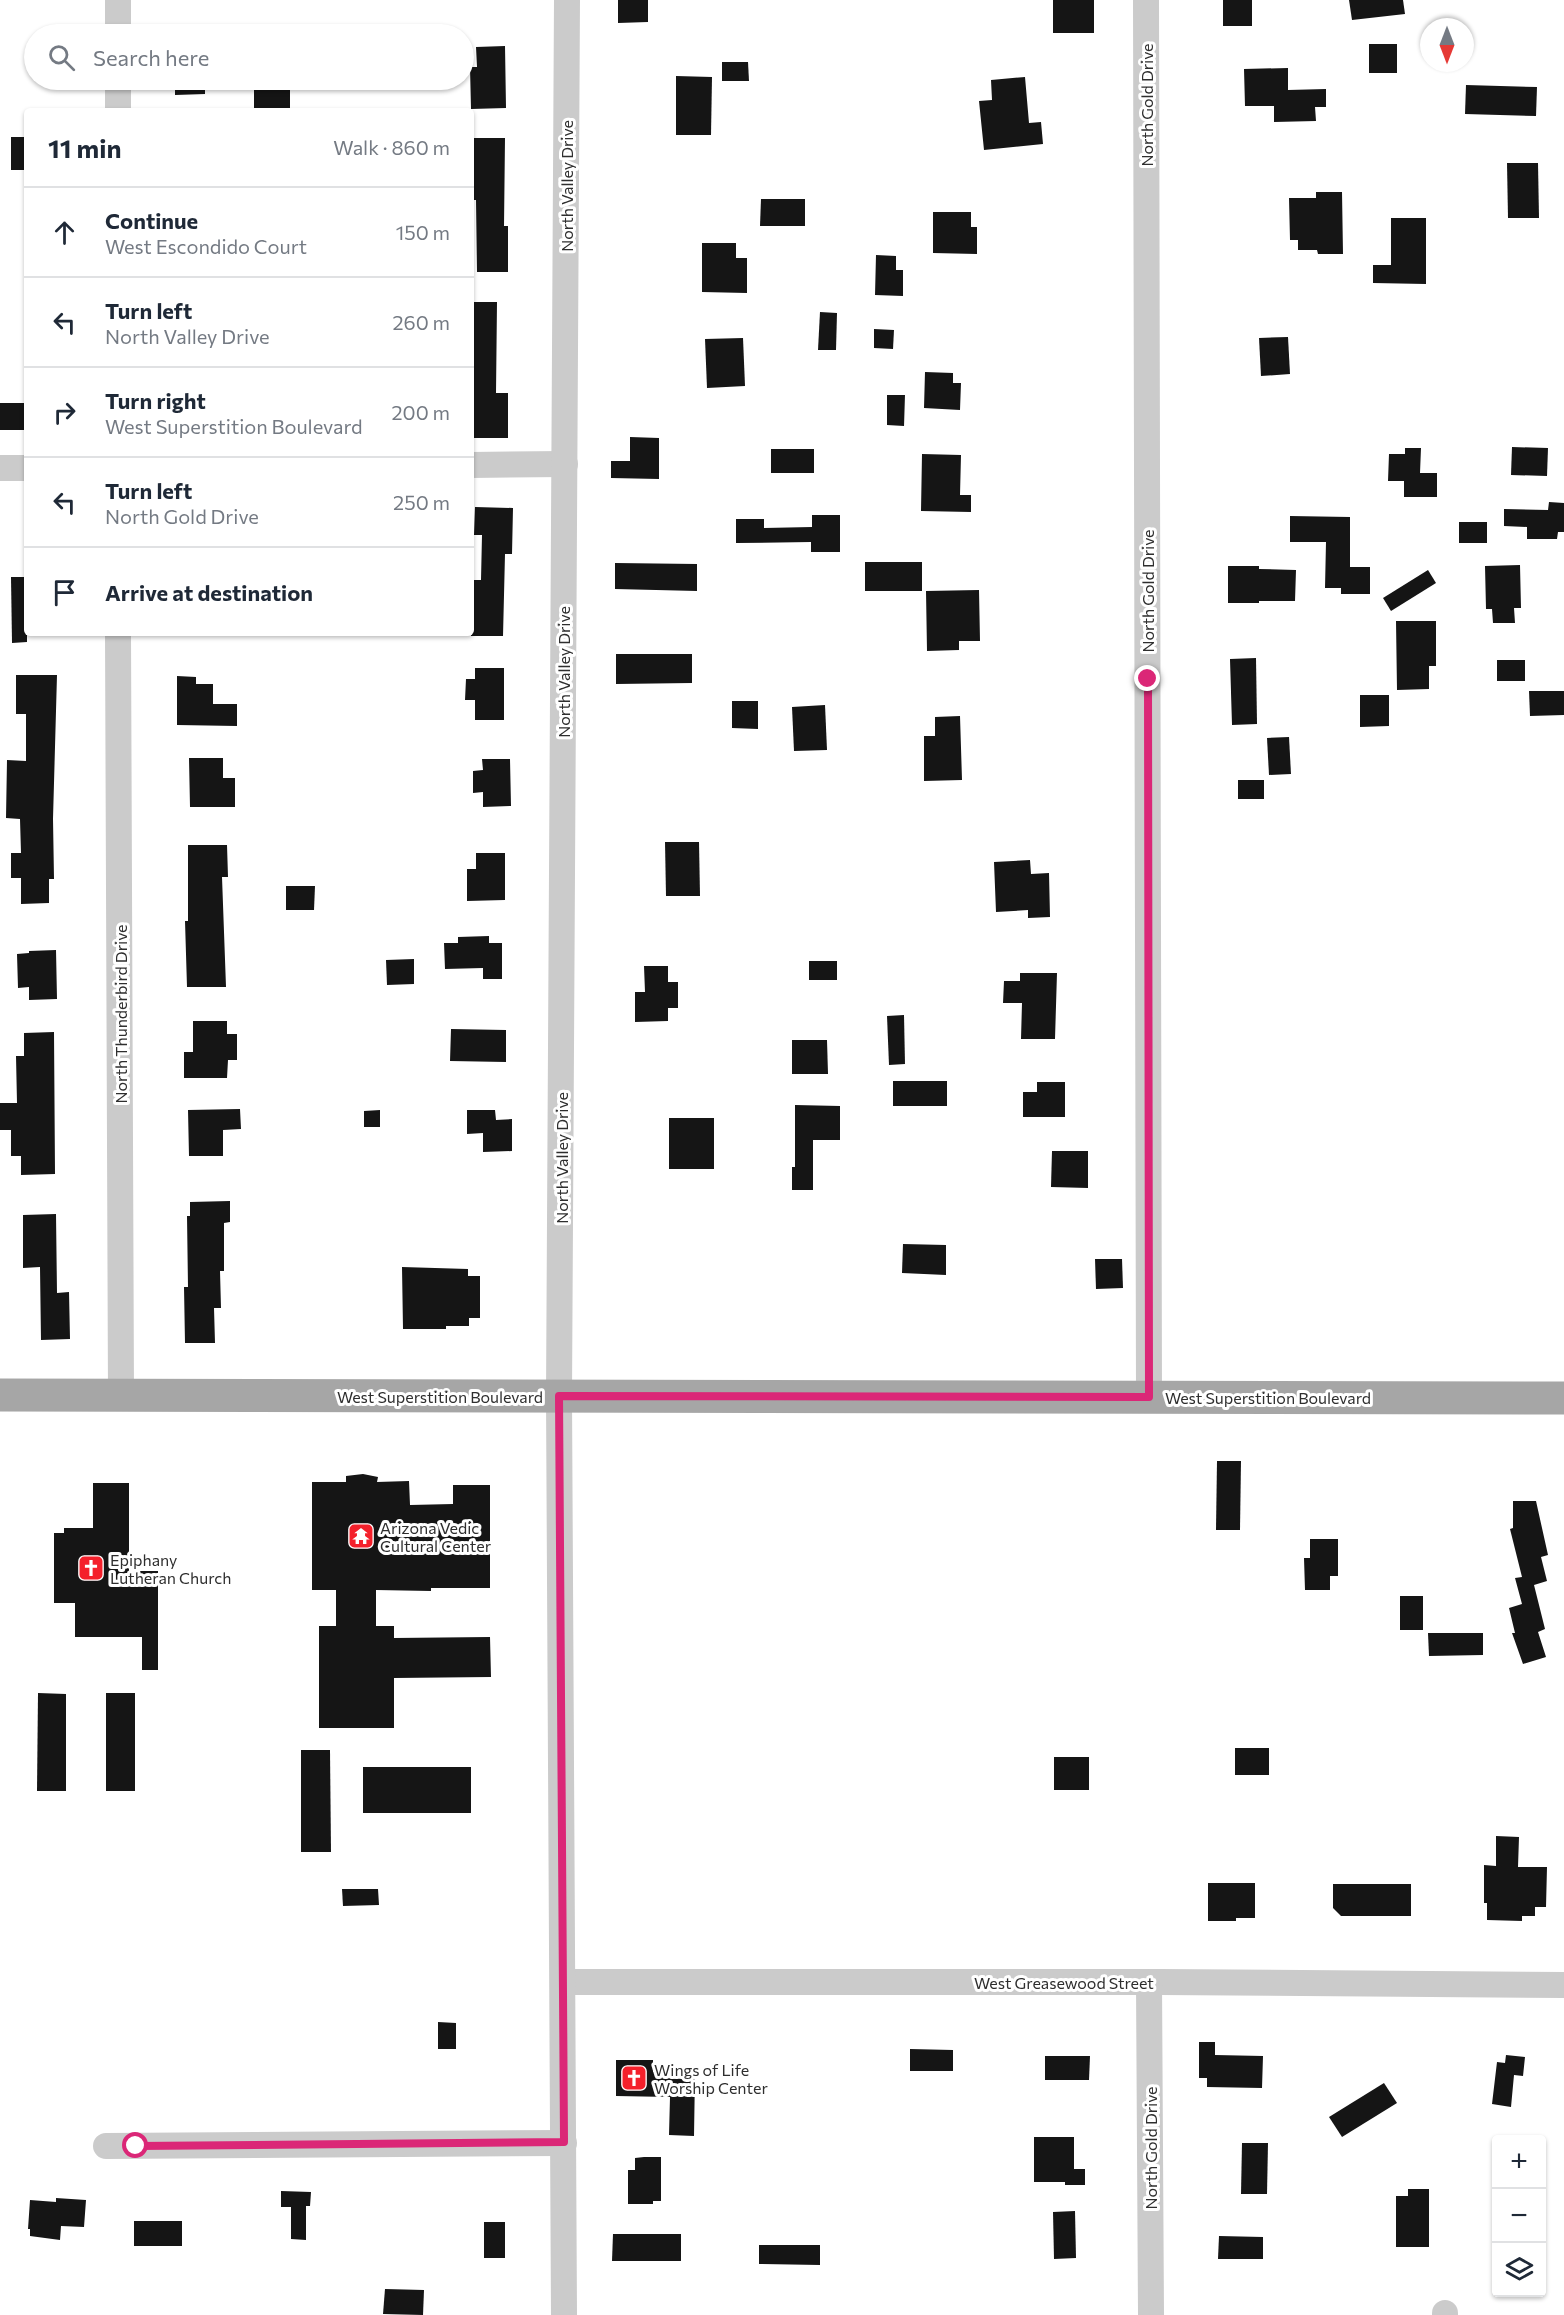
<!DOCTYPE html>
<meta charset="utf-8">
<style>
:root{--surface:#fff;--page:#f2f2f3;--text:#1f2937;--muted:#747a83;--line:#e0e1e3}
body{margin:0;font-family:Commissioner,sans-serif;background:var(--page);color:var(--text)}
.controls{position:absolute;right:18px;bottom:18px;display:grid;overflow:hidden;border-radius:6px;box-shadow:0 2px 4px #0004}
.controls button{width:54px;height:54px;display:grid;place-items:center;padding:0;border:0;border-bottom:2px solid var(--line);background:var(--surface);color:var(--text);font:30px sans-serif}
.compass{position:absolute;left:1420px;top:18px;width:54px;height:54px;border-radius:50%;background:var(--surface);box-shadow:0 2px 4px #0004;rotate:180deg}
.stop{position:absolute;width:18px;height:18px;margin:-14px;border:4px solid #db2777;border-radius:50%;background:#fff}
.stop.end{background:#db2777;border-color:#fff;box-shadow:0 2px 6px #0008}
.list{margin:0;padding:0;list-style:none}
h2{display:flex;justify-content:space-between;align-items:center;height:78px;margin:0;padding:0 24px;font-size:26px}
h2 small{font-size:20px;font-weight:400;color:var(--muted)}
.list li{display:grid;grid-template-columns:39px 1fr auto;gap:18px;align-items:center;box-sizing:border-box;height:90px;padding:0 24px;border-top:2px solid var(--line)}
.list b{display:block;font-size:22px;white-space:nowrap}
.list p{margin:0;font-size:20px;white-space:nowrap;color:var(--muted)}
.list em{font-size:20px;font-style:normal;color:var(--muted)}
.icon{flex:none;width:33px;height:33px;fill:none;stroke:currentColor;stroke-width:2;stroke-linecap:round;stroke-linejoin:round}
.map{position:relative;flex:none;width:1564px;height:2315px;overflow:hidden}
.search{position:absolute;background:var(--surface);box-shadow:0 2px 4px #0004;left:24px;top:24px;width:450px;height:66px;display:flex;align-items:center;gap:15px;box-sizing:border-box;padding:0 21px;border-radius:33px;color:var(--muted);font-size:22px}
.panel{position:absolute;background:var(--surface);box-shadow:0 2px 4px #0004;left:24px;top:108px;width:450px;height:528px;border-radius:6px}
.map>svg:first-child{display:block}
.building{fill:#151515}
.lines{fill:none;stroke-linecap:round;stroke-linejoin:round}
.minor{stroke:#cbcbcb;stroke-width:26}
.major{stroke:#a6a6a6;stroke-width:33}
.route{stroke:#db2777;stroke-width:8}
.labels{text-anchor:middle;dominant-baseline:central;stroke-width:6;stroke-linejoin:round;paint-order:stroke}
.street-label{font-size:16px;fill:#2e2e2e;stroke:#fff}
.poi-label{font-size:16px;fill:#2e2e2e;stroke:#fff;text-anchor:start}
</style>
<div class="map">
<svg width="1564" height="2315" viewBox="0 0 1564 2315">
<rect width="100%" height="100%" fill="#fff"/>
<g class="building">
<path d="M 618,0 L 648,0 L 648,22 L 618,23 Z"/>
<rect x="1053" y="0" width="41" height="33"/>
<rect x="1223" y="0" width="29" height="26"/>
<path d="M 1349,0 L 1403,0 L 1405,14 L 1352,20 Z"/>
<rect x="1369" y="44" width="28" height="29"/>
<path d="M 505,46 L 506,108 L 471,109 L 470,67 L 477,67 L 476,47 Z"/>
<path d="M 722,62 L 748,62 L 749,81 L 722,81 Z"/>
<path d="M 1288,68 L 1288,90 L 1326,89 L 1326,107 L 1315,107 L 1316,121 L 1274,122 L 1274,106 L 1245,106 L 1244,69 Z"/>
<path d="M 676,76 L 712,77 L 711,135 L 676,135 Z"/>
<path d="M 1025,77 L 1029,123 L 1041,122 L 1043,144 L 984,150 L 979,101 L 992,100 L 991,80 Z"/>
<path d="M 175,80 L 205,80 L 205,94 L 175,95 Z"/>
<path d="M 1466,85 L 1537,87 L 1536,116 L 1465,114 Z"/>
<path d="M 290,86 L 290,111 L 254,111 L 254,87 Z"/>
<rect x="11" y="137" width="16" height="33"/>
<path d="M 471,138 L 505,138 L 504,226 L 508,226 L 508,272 L 477,272 L 476,200 L 471,200 Z"/>
<path d="M 1507,163 L 1538,163 L 1539,218 L 1508,218 Z"/>
<path d="M 1316,192 L 1342,192 L 1343,254 L 1318,254 L 1317,250 L 1298,250 L 1298,240 L 1290,240 L 1289,198 L 1316,198 Z"/>
<path d="M 761,199 L 805,199 L 805,226 L 760,226 Z"/>
<path d="M 933,212 L 971,212 L 971,227 L 977,227 L 977,254 L 933,253 Z"/>
<path d="M 1391,218 L 1426,218 L 1426,284 L 1373,283 L 1373,265 L 1391,265 Z"/>
<path d="M 702,243 L 736,243 L 736,258 L 747,258 L 747,293 L 702,292 Z"/>
<path d="M 876,255 L 896,256 L 896,270 L 903,270 L 903,296 L 875,295 Z"/>
<path d="M 471,302 L 497,302 L 496,393 L 508,393 L 508,438 L 472,438 Z"/>
<path d="M 820,312 L 837,313 L 836,350 L 818,350 Z"/>
<path d="M 874,329 L 894,330 L 893,349 L 874,348 Z"/>
<path d="M 1288,337 L 1290,374 L 1261,376 L 1259,338 Z"/>
<path d="M 743,338 L 745,386 L 707,388 L 705,339 Z"/>
<path d="M 925,372 L 953,373 L 953,383 L 961,383 L 960,410 L 924,408 Z"/>
<path d="M 887,395 L 905,395 L 904,426 L 887,425 Z"/>
<rect x="0" y="403" width="27" height="27"/>
<path d="M 630,437 L 659,438 L 659,479 L 611,478 L 611,461 L 630,461 Z"/>
<path d="M 1512,447 L 1548,448 L 1547,476 L 1511,475 Z"/>
<path d="M 1405,448 L 1421,448 L 1420,473 L 1437,473 L 1437,497 L 1404,497 L 1404,481 L 1388,481 L 1389,454 L 1405,454 Z"/>
<rect x="771" y="449" width="43" height="24"/>
<path d="M 922,454 L 961,455 L 960,495 L 971,495 L 971,512 L 921,511 Z"/>
<path d="M 1549,502 L 1564,503 L 1564,532 L 1558,532 L 1557,539 L 1527,539 L 1527,527 L 1504,526 L 1504,509 L 1548,510 Z"/>
<path d="M 475,507 L 513,508 L 512,554 L 505,554 L 503,636 L 471,636 L 471,580 L 481,580 L 482,535 L 474,535 Z"/>
<path d="M 812,515 L 840,515 L 840,552 L 811,552 L 811,542 L 736,543 L 736,519 L 764,519 L 764,528 L 812,527 Z"/>
<path d="M 1290,516 L 1350,517 L 1350,567 L 1370,567 L 1370,594 L 1341,594 L 1341,588 L 1325,588 L 1326,542 L 1290,542 Z"/>
<rect x="1459" y="522" width="28" height="21"/>
<rect x="865" y="562" width="57" height="29"/>
<path d="M 615,563 L 697,564 L 697,591 L 615,589 Z"/>
<path d="M 1520,565 L 1521,608 L 1514,608 L 1515,623 L 1493,623 L 1492,609 L 1486,609 L 1485,566 Z"/>
<path d="M 1228,566 L 1259,566 L 1259,569 L 1296,570 L 1295,601 L 1259,601 L 1259,603 L 1228,603 Z"/>
<path d="M 1428,570 L 1436,583 L 1391,611 L 1383,598 Z"/>
<path d="M 11,577 L 27,577 L 27,642 L 12,643 Z"/>
<path d="M 979,590 L 980,641 L 959,641 L 959,650 L 927,651 L 926,591 Z"/>
<path d="M 1396,621 L 1436,621 L 1436,666 L 1429,666 L 1429,689 L 1397,690 Z"/>
<path d="M 616,654 L 692,654 L 692,683 L 616,684 Z"/>
<path d="M 1256,658 L 1257,724 L 1232,725 L 1230,659 Z"/>
<rect x="1497" y="660" width="28" height="21"/>
<path d="M 475,668 L 504,668 L 504,720 L 475,720 L 475,700 L 465,700 L 466,679 L 475,679 Z"/>
<path d="M 16,675 L 57,675 L 53,819 L 54,879 L 49,879 L 49,903 L 21,904 L 21,878 L 11,878 L 11,853 L 21,853 L 20,819 L 6,818 L 7,760 L 26,761 L 26,714 L 16,714 Z"/>
<path d="M 177,676 L 196,677 L 196,684 L 213,684 L 213,704 L 237,704 L 237,726 L 177,725 Z"/>
<path d="M 1529,691 L 1564,691 L 1564,715 L 1530,716 Z"/>
<path d="M 1360,695 L 1389,695 L 1389,726 L 1360,727 Z"/>
<path d="M 732,701 L 758,701 L 758,729 L 732,728 Z"/>
<path d="M 825,705 L 827,750 L 794,751 L 792,707 Z"/>
<path d="M 960,716 L 962,780 L 924,781 L 924,736 L 935,736 L 935,717 Z"/>
<path d="M 1289,737 L 1291,774 L 1269,775 L 1267,738 Z"/>
<path d="M 189,758 L 223,758 L 223,778 L 235,778 L 235,807 L 190,807 Z"/>
<path d="M 482,759 L 510,759 L 511,806 L 483,807 L 483,792 L 473,793 L 473,771 L 483,770 Z"/>
<rect x="1238" y="780" width="26" height="19"/>
<path d="M 665,842 L 699,842 L 700,896 L 666,896 Z"/>
<path d="M 188,845 L 227,845 L 228,877 L 222,877 L 226,987 L 187,987 L 185,921 L 188,921 Z"/>
<path d="M 476,853 L 505,853 L 505,900 L 467,901 L 467,869 L 476,869 Z"/>
<path d="M 1030,860 L 1031,874 L 1049,873 L 1050,917 L 1028,918 L 1028,910 L 996,912 L 994,862 Z"/>
<path d="M 286,886 L 315,886 L 314,910 L 286,910 Z"/>
<path d="M 489,936 L 489,943 L 502,943 L 502,979 L 483,979 L 483,968 L 445,969 L 444,943 L 458,943 L 458,937 Z"/>
<path d="M 56,950 L 57,999 L 29,1000 L 29,987 L 18,988 L 17,954 L 29,953 L 29,951 Z"/>
<path d="M 414,959 L 414,984 L 387,985 L 386,960 Z"/>
<rect x="809" y="961" width="28" height="19"/>
<path d="M 644,966 L 668,966 L 668,982 L 678,982 L 678,1008 L 668,1008 L 668,1021 L 635,1022 L 635,992 L 645,992 Z"/>
<path d="M 1020,973 L 1057,973 L 1055,1039 L 1021,1039 L 1022,1003 L 1003,1003 L 1004,981 L 1020,981 Z"/>
<path d="M 904,1015 L 905,1064 L 889,1065 L 887,1016 Z"/>
<path d="M 193,1021 L 227,1021 L 227,1034 L 237,1034 L 237,1060 L 228,1060 L 227,1078 L 184,1078 L 184,1052 L 193,1052 Z"/>
<path d="M 451,1029 L 506,1030 L 506,1062 L 450,1061 Z"/>
<path d="M 54,1032 L 55,1174 L 21,1175 L 21,1156 L 11,1156 L 11,1130 L 0,1130 L 0,1103 L 17,1103 L 16,1056 L 24,1056 L 24,1033 Z"/>
<path d="M 792,1040 L 827,1040 L 828,1074 L 792,1074 Z"/>
<rect x="893" y="1081" width="54" height="25"/>
<path d="M 1037,1082 L 1065,1082 L 1065,1117 L 1023,1117 L 1023,1092 L 1037,1092 Z"/>
<path d="M 795,1105 L 840,1106 L 840,1140 L 813,1140 L 813,1190 L 792,1190 L 792,1167 L 795,1167 Z"/>
<path d="M 240,1109 L 241,1129 L 223,1130 L 223,1156 L 189,1156 L 188,1110 Z"/>
<path d="M 380,1110 L 380,1127 L 364,1127 L 364,1111 Z"/>
<path d="M 467,1110 L 495,1110 L 496,1120 L 512,1119 L 512,1151 L 483,1152 L 483,1133 L 467,1134 Z"/>
<rect x="669" y="1118" width="45" height="51"/>
<path d="M 1052,1151 L 1088,1151 L 1088,1188 L 1051,1187 Z"/>
<path d="M 230,1201 L 230,1222 L 224,1223 L 224,1271 L 220,1271 L 221,1308 L 214,1308 L 215,1343 L 185,1343 L 184,1287 L 188,1287 L 187,1216 L 190,1216 L 190,1202 Z"/>
<path d="M 56,1214 L 57,1293 L 69,1292 L 70,1339 L 41,1340 L 40,1267 L 23,1268 L 23,1215 Z"/>
<path d="M 903,1244 L 946,1245 L 946,1275 L 902,1273 Z"/>
<path d="M 1095,1259 L 1122,1259 L 1123,1288 L 1096,1289 Z"/>
<path d="M 402,1267 L 468,1269 L 468,1276 L 480,1276 L 480,1318 L 469,1318 L 469,1326 L 446,1326 L 446,1329 L 403,1329 Z"/>
<path d="M 1217,1461 L 1241,1461 L 1240,1530 L 1216,1530 Z"/>
<path d="M 363,1474 L 378,1477 L 377,1482 L 409,1481 L 410,1505 L 453,1504 L 453,1485 L 490,1485 L 490,1588 L 431,1588 L 431,1591 L 376,1590 L 376,1626 L 394,1626 L 394,1638 L 490,1637 L 491,1677 L 394,1678 L 394,1728 L 319,1728 L 319,1626 L 336,1626 L 336,1590 L 312,1590 L 312,1482 L 346,1482 L 346,1476 Z"/>
<path d="M 93,1483 L 129,1483 L 129,1571 L 158,1571 L 158,1670 L 142,1670 L 142,1637 L 75,1637 L 75,1603 L 54,1603 L 54,1533 L 64,1533 L 64,1528 L 93,1528 Z"/>
<path d="M 1513,1501 L 1536,1501 L 1548,1555 L 1541,1557 L 1547,1581 L 1534,1585 L 1545,1629 L 1538,1632 L 1546,1657 L 1523,1664 L 1512,1633 L 1515,1633 L 1509,1608 L 1522,1604 L 1515,1578 L 1522,1577 L 1510,1529 L 1513,1528 Z"/>
<path d="M 1310,1539 L 1338,1539 L 1338,1576 L 1330,1576 L 1330,1590 L 1305,1590 L 1304,1558 L 1310,1558 Z"/>
<rect x="1400" y="1596" width="23" height="34"/>
<path d="M 1428,1633 L 1483,1633 L 1483,1655 L 1429,1656 Z"/>
<path d="M 38,1693 L 66,1694 L 66,1791 L 37,1791 Z"/>
<rect x="106" y="1693" width="29" height="98"/>
<rect x="1235" y="1748" width="34" height="27"/>
<path d="M 301,1750 L 330,1750 L 331,1852 L 301,1852 Z"/>
<rect x="1054" y="1757" width="35" height="33"/>
<rect x="363" y="1767" width="108" height="46"/>
<path d="M 1496,1836 L 1519,1837 L 1518,1867 L 1547,1867 L 1546,1907 L 1535,1907 L 1535,1916 L 1522,1916 L 1522,1921 L 1487,1920 L 1487,1903 L 1484,1903 L 1484,1865 L 1496,1866 Z"/>
<path d="M 1208,1883 L 1255,1883 L 1255,1918 L 1236,1918 L 1236,1921 L 1208,1921 Z"/>
<path d="M 1333,1884 L 1411,1884 L 1411,1916 L 1341,1916 L 1333,1908 Z"/>
<path d="M 342,1889 L 378,1889 L 379,1905 L 343,1906 Z"/>
<path d="M 438,2022 L 456,2023 L 456,2049 L 438,2049 Z"/>
<path d="M 1199,2042 L 1215,2042 L 1215,2055 L 1263,2056 L 1262,2088 L 1207,2087 L 1207,2078 L 1199,2078 Z"/>
<path d="M 910,2049 L 953,2050 L 953,2071 L 910,2071 Z"/>
<path d="M 1506,2055 L 1525,2057 L 1523,2076 L 1514,2075 L 1511,2107 L 1492,2104 L 1497,2062 L 1505,2063 Z"/>
<path d="M 1045,2056 L 1090,2056 L 1089,2080 L 1045,2080 Z"/>
<path d="M 616,2060 L 653,2060 L 653,2072 L 695,2073 L 694,2136 L 669,2135 L 670,2097 L 616,2096 Z"/>
<path d="M 1384,2083 L 1397,2103 L 1342,2137 L 1329,2117 Z"/>
<path d="M 1034,2137 L 1074,2137 L 1074,2169 L 1085,2169 L 1085,2185 L 1065,2185 L 1065,2182 L 1034,2182 Z"/>
<path d="M 1242,2143 L 1268,2143 L 1267,2194 L 1241,2194 Z"/>
<path d="M 644,2157 L 661,2157 L 661,2201 L 653,2201 L 653,2204 L 628,2204 L 628,2170 L 635,2170 L 635,2158 Z"/>
<path d="M 1408,2189 L 1429,2189 L 1429,2247 L 1396,2247 L 1396,2196 L 1408,2196 Z"/>
<path d="M 281,2191 L 311,2192 L 310,2206 L 306,2206 L 306,2240 L 291,2239 L 291,2207 L 281,2207 Z"/>
<path d="M 56,2198 L 86,2200 L 84,2227 L 61,2226 L 60,2240 L 30,2236 L 30,2229 L 28,2229 L 30,2200 L 56,2202 Z"/>
<path d="M 1075,2211 L 1076,2258 L 1054,2259 L 1053,2212 Z"/>
<rect x="134" y="2221" width="48" height="25"/>
<rect x="484" y="2222" width="21" height="36"/>
<path d="M 613,2234 L 681,2234 L 681,2261 L 612,2261 Z"/>
<path d="M 1219,2236 L 1263,2237 L 1263,2259 L 1218,2259 Z"/>
<path d="M 759,2245 L 820,2245 L 820,2265 L 759,2264 Z"/>
<path d="M 385,2289 L 424,2290 L 423,2315 L 383,2314 Z"/>
</g>
<g class="lines">
<g class="minor">
<path d="M 1146,0 L 1149,1397"/>
<path d="M 118,34 L 118,0"/>
<path d="M 118,111 L 118,80"/>
<path d="M 471,465 L 565,464"/>
<path d="M 0,468 L 27,468"/>
<path d="M 118,633 L 121,1395"/>
<path d="M 564,1982 L 1160,1982 L 1564,1985"/>
<path d="M 1149,1982 L 1151,2315"/>
<path d="M 106,2146 L 564,2143"/>
<path d="M 1445,2313 L 1445,2315"/>
<path d="M 564,2315 L 559,1396 L 567,0"/>
</g>
<path class="major" d="M 0,1395 L 1564,1398"/>
</g>
<g class="lines">
<path class="route" d="M 136,2146 L 564,2142 L 559,1396 L 1149,1397 L 1148,679"/>
</g>
<defs>
<g id="temple-square" transform="scale(1.35)"><rect x="-9" y="-9" width="18" height="18" rx="4" fill="#f4202b" stroke="#fff"/><path d="M0-6L5-2H3V0L6.5 2.5H4V6H1.5V3h-3V6H-4V2.5H-6.5L-3 0V-2H-5Z" fill="#fff"/></g>
<g id="church-square" transform="scale(1.35)"><rect x="-9" y="-9" width="18" height="18" rx="4" fill="#f4202b" stroke="#fff"/><path d="M-1.2-6h2.4v3.5h3.3v2.4h-3.3V6h-2.4V-.1h-3.3v-2.4h3.3Z" fill="#fff"/></g>
</defs>
<g fill-rule="evenodd">
<use href="#temple-square" x="361" y="1536"/>
<use href="#church-square" x="91" y="1568"/>
<use href="#church-square" x="634" y="2078"/>
</g>
<g class="labels">
<g class="street-label">
<text transform="translate(1146 105) rotate(-90)">North Gold Drive</text>
<text transform="translate(566 186) rotate(-90)">North Valley Drive</text>
<text transform="translate(1147 591) rotate(-90)">North Gold Drive</text>
<text transform="translate(563 672) rotate(-90)">North Valley Drive</text>
<text transform="translate(120 1014) rotate(-90)">North Thunderbird Drive</text>
<text transform="translate(561 1158) rotate(-90)">North Valley Drive</text>
<text x="440" y="1396">West Superstition Boulevard</text>
<text x="1268" y="1397">West Superstition Boulevard</text>
<text x="1064" y="1982">West Greasewood Street</text>
<text transform="translate(1150 2148) rotate(-90)">North Gold Drive</text>
</g>
<g class="poi-label">
<text x="380" y="1527">Arizona Vedic<tspan x="380" dy="18">Cultural Center</tspan></text>
<text x="110" y="1559">Epiphany<tspan x="110" dy="18">Lutheran Church</tspan></text>
<text x="654" y="2069">Wings of Life<tspan x="654" dy="18">Worship Center</tspan></text>
</g>
</g>
</svg>
<div class="controls">
<button>+</button>
<button>−</button>
<button><svg class="icon" aria-label="layers" viewBox="0 0 24 24"><path d="M12 4l9 5-9 5-9-5zM3 14l9 5 9-5"/></svg></button>
</div>
<svg class="compass" viewBox="-18 -18 36 36"><path d="M0-13l5 13h-10z" fill="#e53935"/><path d="M0 13l5-13h-10z" fill="#747a83"/></svg>
<div class="stop" style="left:136px;top:2146px"></div>
<div class="stop end" style="left:1148px;top:679px"></div>
<div class="search"><svg class="icon" aria-label="search" viewBox="0 0 24 24"><circle cx="10" cy="10" r="6"/><path d="M15 15l6 6"/></svg>Search here</div>
<section class="panel">
<h2>11 min<small>Walk · 860 m</small></h2>
<ul class="list">
<li><svg class="icon" aria-label="ahead" viewBox="0 0 24 24"><path d="M12 20V5M6 11l6-6 6 6"/></svg><div><b>Continue</b><p>West Escondido Court</p></div><em>150 m</em></li>
<li><svg class="icon" aria-label="left" viewBox="0 0 24 24"><path d="M17 20v-9H6M10 6l-5 5 5 5"/></svg><div><b>Turn left</b><p>North Valley Drive</p></div><em>260 m</em></li>
<li><svg class="icon" aria-label="right" viewBox="0 0 24 24"><path d="M7 20v-9h11M14 6l5 5-5 5"/></svg><div><b>Turn right</b><p>West Superstition Boulevard</p></div><em>200 m</em></li>
<li><svg class="icon" aria-label="left" viewBox="0 0 24 24"><path d="M17 20v-9H6M10 6l-5 5 5 5"/></svg><div><b>Turn left</b><p>North Gold Drive</p></div><em>250 m</em></li>
<li><svg class="icon" aria-label="arrive" viewBox="0 0 24 24"><path d="M6 21V4h12l-3 4 3 4H6"/></svg><div><b>Arrive at destination</b></div></li>
</ul>
</section>
</div>
